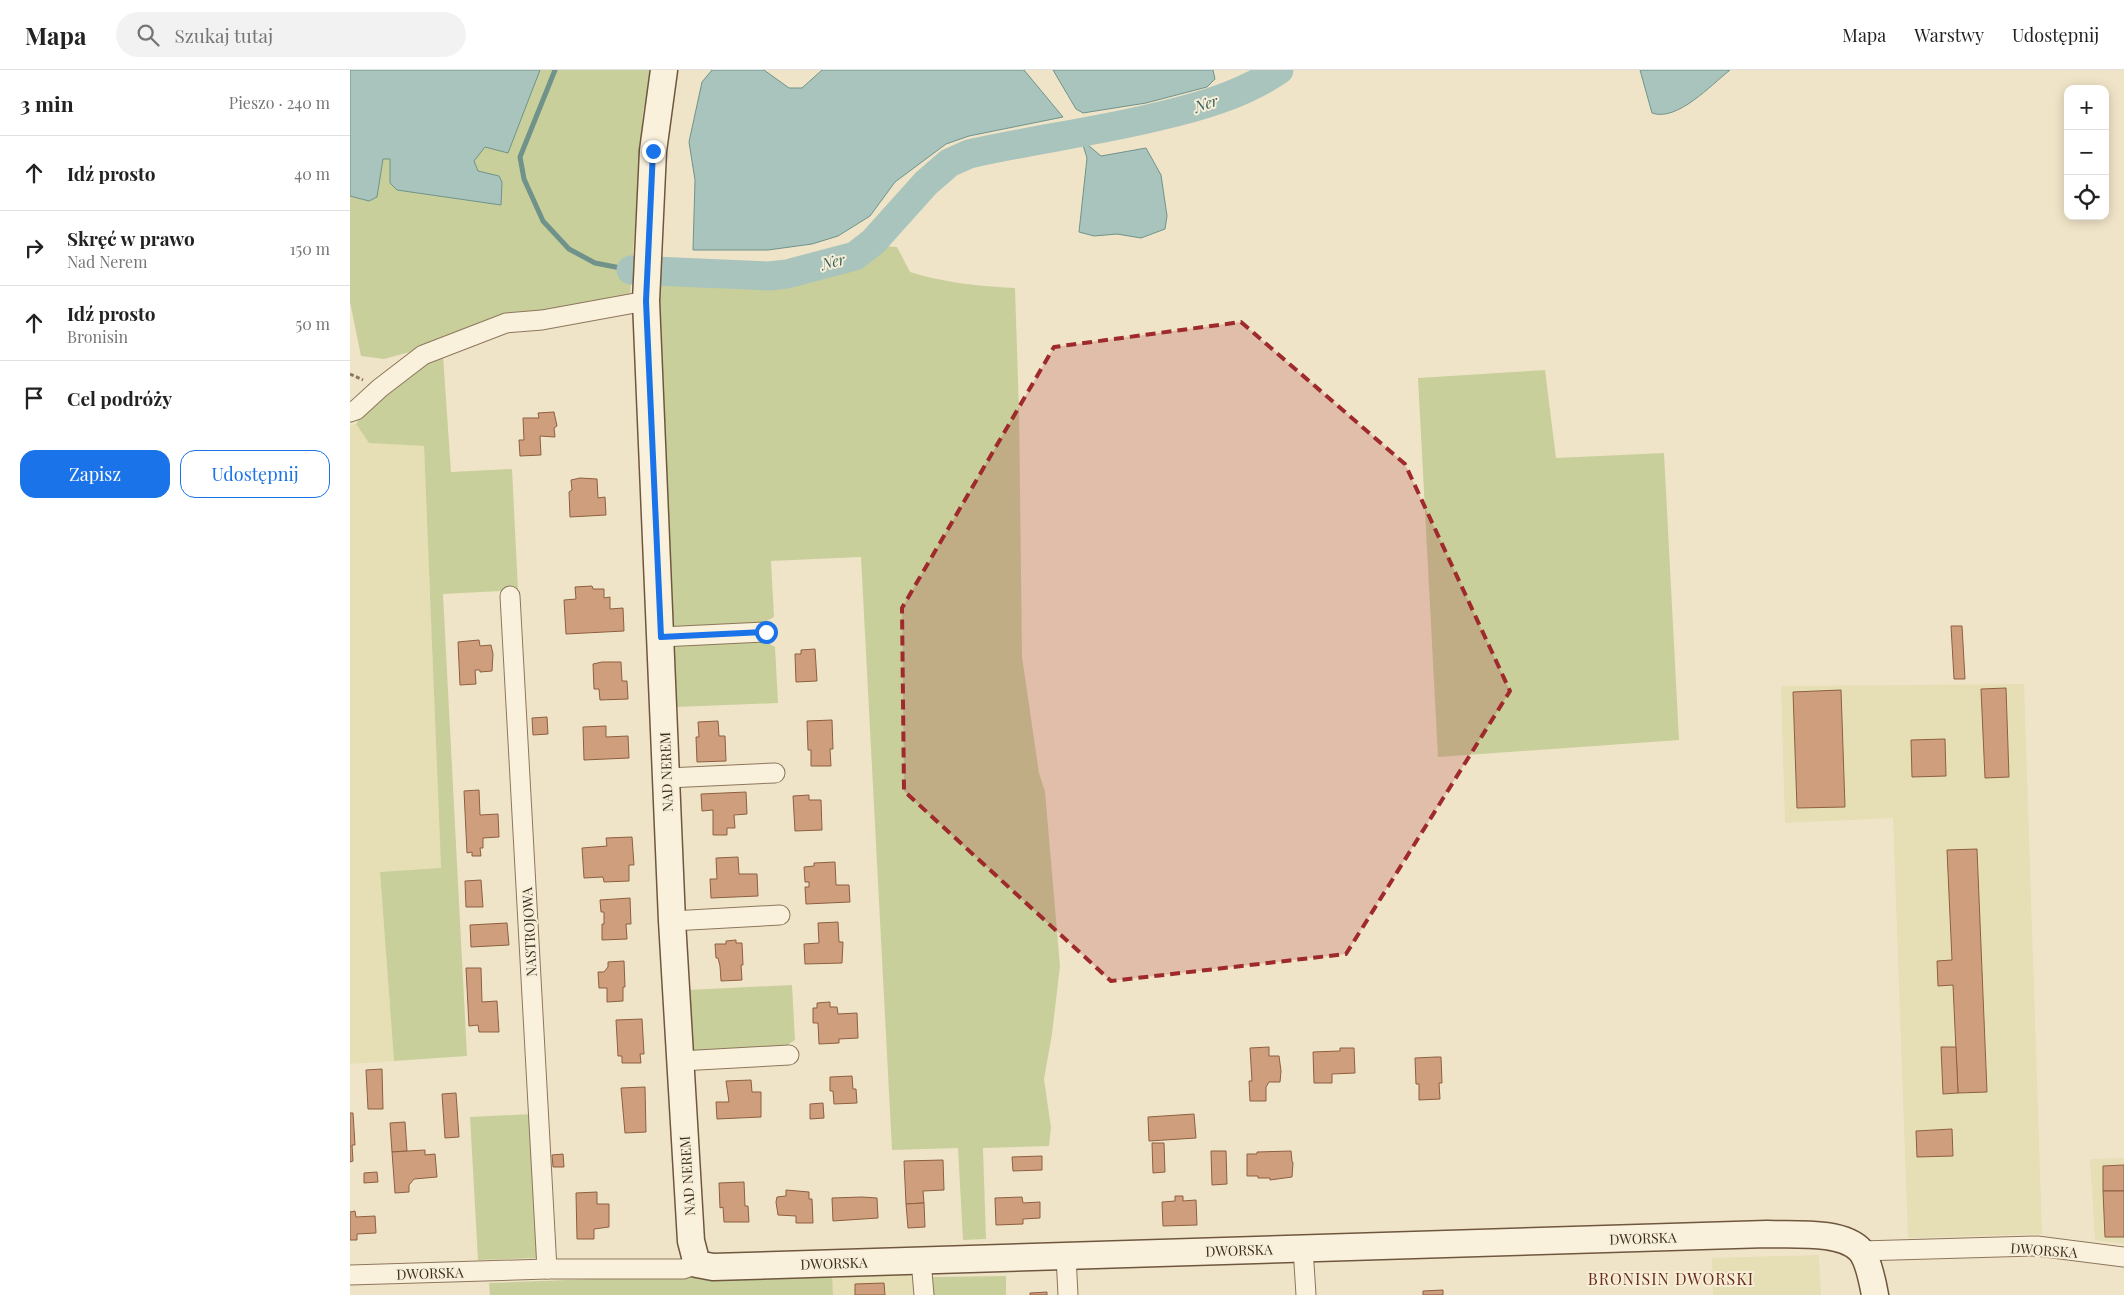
<!DOCTYPE html>
<html lang="pl">
<meta charset="utf-8">
<style>
:root{--surface:#fff;--page:#f2f2f2;--text:#222;--muted:#767676;--line:#e0e0e0;--accent:#1a73e8}
body{margin:0;font-family:"Playfair Display",serif;background:var(--page);color:var(--text)}
.controls{position:absolute;right:15px;top:15px;display:grid;overflow:hidden;border-radius:10px;box-shadow:0 2px 12px #0003}
.controls button{width:45px;height:45px;display:grid;place-items:center;padding:0;border:0;border-bottom:1px solid var(--line);background:var(--surface);color:var(--text);font:25px sans-serif}
.stop{position:absolute;width:15px;height:15px;margin:-11px;border:4px solid #1a73e8;border-radius:50%;background:#fff}
.stop.end{background:#1a73e8;border-color:#fff;box-shadow:0 1px 5px #0008}
.list{margin:0;padding:0;list-style:none}
h2{display:flex;justify-content:space-between;align-items:center;height:65px;margin:0;padding:0 20px;font-size:21px}
h2 small{font-size:16px;font-weight:400;color:var(--muted)}
.list li{display:grid;grid-template-columns:32px 1fr auto;gap:15px;align-items:center;box-sizing:border-box;height:75px;padding:0 20px;border-top:1px solid var(--line)}
.list b{display:block;font-size:19px;white-space:nowrap}
.list p{margin:0;font-size:16px;white-space:nowrap;color:var(--muted)}
.list em{font-size:16px;font-style:normal;color:var(--muted)}
.actions{display:flex;gap:10px;padding:15px 20px}
.actions a{flex:1;padding:11px 0;border:1px solid var(--accent);border-radius:15px;text-align:center;font-size:18px;color:var(--accent)}
.actions .main{background:var(--accent);color:#fff}
.icon{flex:none;width:28px;height:28px;fill:none;stroke:currentColor;stroke-width:2;stroke-linecap:round;stroke-linejoin:round}
.map{position:relative;flex:none;width:1774px;height:1225px;overflow:hidden}
header{display:flex;align-items:center;gap:30px;box-sizing:border-box;height:70px;padding:0 25px;background:var(--surface);border-bottom:1px solid var(--line)}
header strong{font-size:24px}
nav{display:flex;gap:28px;margin-inline-start:auto;font-size:18px}
.search{width:350px;height:45px;background:var(--page);display:flex;align-items:center;gap:12px;box-sizing:border-box;padding:0 18px;border-radius:28px;color:var(--muted);font-size:19px}
main{display:flex}
aside{flex:1;background:var(--surface)}
.map>svg:first-child{display:block}
.farmland{fill:#e6deb5}
.green{fill:#c9cf9b}
.water{fill:#a9c4bc;stroke:#6f938a}
.lines{fill:none;stroke-linecap:round;stroke-linejoin:round}
.stream{stroke:#6f938a;stroke-width:5}
.river{stroke:#a9c4bc;stroke-width:29}
.building{fill:#cf9f7d;stroke:#8d5f41}
.street-casing{stroke:#8d765c;stroke-width:21}
.secondary-casing{stroke:#6f573f;stroke-width:29}
.path{stroke:#8d765c;stroke-width:3;stroke-dasharray:4 2.5;stroke-linecap:butt}
.street{stroke:#faf1dc;stroke-width:19}
.secondary{stroke:#faf1dc;stroke-width:26}
.route{stroke:#1a73e8;stroke-width:6}
.marked{fill:#9e2a2b;fill-opacity:0.2;stroke:#9e2a2b;stroke-width:4;stroke-dasharray:10 6;stroke-linejoin:round}
.labels{text-anchor:middle;dominant-baseline:central;stroke-width:4;stroke-linejoin:round;paint-order:stroke}
.street-label{font-size:14px;fill:#3d2e20;stroke:#f7eed8}
.water-label{font-size:15px;font-style:italic;fill:#2f5d5a;stroke:#f7eed8}
.quarter-label{font-size:16px;letter-spacing:1px;fill:#6b2e1e;stroke:#f7eed8}
</style>
<header>
<strong>Mapa</strong>
<div class="search"><svg class="icon" aria-label="search" viewBox="0 0 24 24"><circle cx="10" cy="10" r="6"/><path d="M15 15l6 6"/></svg>Szukaj tutaj</div>
<nav><a>Mapa</a><a>Warstwy</a><a>Udostępnij</a></nav>
</header>
<main>
<aside>
<h2>3 min<small>Pieszo · 240 m</small></h2>
<ul class="list">
<li><svg class="icon" aria-label="ahead" viewBox="0 0 24 24"><path d="M12 20V5M6 11l6-6 6 6"/></svg><div><b>Idź prosto</b></div><em>40 m</em></li>
<li><svg class="icon" aria-label="right" viewBox="0 0 24 24"><path d="M7 20v-9h11M14 6l5 5-5 5"/></svg><div><b>Skręć w prawo</b><p>Nad Nerem</p></div><em>150 m</em></li>
<li><svg class="icon" aria-label="ahead" viewBox="0 0 24 24"><path d="M12 20V5M6 11l6-6 6 6"/></svg><div><b>Idź prosto</b><p>Bronisin</p></div><em>50 m</em></li>
<li><svg class="icon" aria-label="arrive" viewBox="0 0 24 24"><path d="M6 21V4h12l-3 4 3 4H6"/></svg><div><b>Cel podróży</b></div></li>
</ul>
<div class="actions"><a class="main">Zapisz</a><a>Udostępnij</a></div>
</aside>
<div class="map">
<svg width="1774" height="1225" viewBox="0 0 1774 1225">
<rect width="100%" height="100%" fill="#f0e4c8"/>
<g class="farmland">
<path d="M 6,354 L 19,373 L 74,376 L 91,799 L 30,803 L 44,991 L 0,994 L 0,355 Z"/>
<path d="M 1674,614 L 1692,1164 L 1558,1168 L 1543,748 L 1435,753 L 1431,616 Z"/>
<path d="M 1774,1088 L 1774,1174 L 1745,1170 L 1740,1089 Z"/>
<path d="M 1469,1185 L 1471,1225 L 1363,1225 L 1362,1188 Z"/>
<path d="M 565,1198 L 566,1225 L 483,1225 L 482,1200 Z"/>
</g>
<g class="green">
<path d="M 0,0 L 302,0 L 293,42 L 280,226 L 219,239 L 34,289 L 11,286 L 0,232 Z"/>
<path d="M 533,176 L 547,177 L 560,202 C 594,213 629,216 665,218 L 669,340 L 672,587 L 689,703 L 695,722 L 710,896 L 702,964 L 694,1009 L 701,1058 L 699,1076 L 633,1078 L 636,1169 L 613,1170 L 608,1078 L 542,1080 L 511,487 L 421,491 L 424,547 L 409,555 L 322,559 L 310,286 L 309,206 L 422,213 L 468,201 Z"/>
<path d="M 93,285 L 101,402 L 162,399 L 168,520 L 93,524 L 117,986 L 44,991 L 30,802 L 91,798 L 74,376 L 19,373 L 6,354 L 18,336 L 68,295 Z"/>
<path d="M 1195,300 L 1206,388 L 1314,383 L 1329,670 L 1088,687 L 1068,308 Z"/>
<path d="M 412,570 L 425,577 L 428,633 L 326,637 L 323,574 Z"/>
<path d="M 442,915 L 445,970 L 431,979 L 341,983 L 338,920 Z"/>
<path d="M 182,1044 L 189,1188 L 128,1190 L 120,1047 Z"/>
<path d="M 482,1200 L 483,1225 L 140,1225 L 139,1213 Z"/>
<path d="M 656,1206 L 656,1225 L 584,1225 L 583,1207 Z"/>
</g>
<g class="water">
<path d="M 0,0 L 190,0 L 158,83 L 135,77 L 124,91 L 128,101 L 149,106 L 152,112 L 151,135 L 47,120 L 40,113 L 40,89 L 33,89 L 27,127 L 19,131 L 0,126 Z"/>
<path d="M 362,0 L 414,0 L 439,18 L 452,18 L 472,0 L 674,0 L 713,47 L 619,66 L 596,74 L 545,112 L 520,146 L 488,166 L 462,174 L 418,180 L 343,180 L 345,110 L 339,72 L 352,12 Z"/>
<path d="M 703,0 L 863,0 L 865,9 L 857,17 L 796,33 L 733,43 L 726,39 Z"/>
<path d="M 1290,0 L 1380,0 C 1361,15 1327,52 1302,43 Z"/>
<path d="M 733,75 L 738,75 L 751,86 L 796,78 L 811,105 L 817,146 L 815,159 L 791,168 L 767,164 L 744,166 L 729,162 L 737,88 Z"/>
</g>
<g class="lines">
<path class="stream" d="M 205,0 L 170,87 L 174,109 L 193,151 L 219,179 L 245,193 L 281,200"/>
<path class="river" d="M 281,200 L 419,206 L 437,204 L 505,186 L 523,172 L 576,113 L 599,93 L 619,84 C 681,70 744,62 806,47 C 849,37 892,25 929,0"/>
</g>
<g class="building">
<path d="M 204,342 L 207,356 L 204,358 L 205,367 L 190,366 L 191,385 L 170,386 L 169,370 L 174,370 L 173,348 L 189,348 L 188,343 Z"/>
<path d="M 230,408 L 247,409 L 248,428 L 255,427 L 256,445 L 220,447 L 219,422 L 222,420 L 221,410 Z"/>
<path d="M 242,516 L 243,519 L 254,519 L 254,528 L 260,527 L 260,539 L 273,538 L 274,561 L 216,564 L 214,530 L 226,529 L 225,517 Z"/>
<path d="M 1601,556 L 1612,556 L 1615,609 L 1604,609 Z"/>
<path d="M 129,570 L 130,576 L 141,575 L 143,584 L 142,601 L 130,602 L 130,600 L 125,600 L 126,614 L 110,615 L 108,572 Z"/>
<path d="M 465,579 L 467,611 L 446,612 L 445,584 L 451,584 L 451,580 Z"/>
<path d="M 252,592 L 271,592 L 272,611 L 277,611 L 278,629 L 250,630 L 249,619 L 244,619 L 243,594 Z"/>
<path d="M 1656,618 L 1659,707 L 1635,708 L 1631,619 Z"/>
<path d="M 1491,620 L 1495,737 L 1447,738 L 1443,622 Z"/>
<path d="M 197,647 L 198,664 L 183,665 L 182,648 Z"/>
<path d="M 482,650 L 483,679 L 480,679 L 481,696 L 461,696 L 461,680 L 458,680 L 457,651 Z"/>
<path d="M 368,651 L 369,666 L 375,666 L 376,691 L 347,692 L 346,667 L 349,667 L 348,652 Z"/>
<path d="M 256,656 L 256,667 L 278,666 L 279,688 L 234,690 L 233,657 Z"/>
<path d="M 1595,669 L 1596,706 L 1562,707 L 1561,670 Z"/>
<path d="M 129,720 L 130,745 L 148,744 L 149,767 L 133,768 L 133,778 L 130,778 L 131,786 L 122,786 L 122,782 L 117,783 L 114,721 Z"/>
<path d="M 396,722 L 397,744 L 384,745 L 385,758 L 377,758 L 377,765 L 363,765 L 363,740 L 352,741 L 351,724 Z"/>
<path d="M 459,725 L 459,730 L 471,730 L 472,760 L 445,761 L 443,726 Z"/>
<path d="M 282,767 L 284,795 L 279,795 L 279,811 L 254,812 L 253,807 L 234,808 L 232,778 L 257,776 L 256,768 Z"/>
<path d="M 1627,779 L 1637,1022 L 1608,1023 L 1603,915 L 1588,916 L 1587,891 L 1602,890 L 1597,780 Z"/>
<path d="M 388,787 L 389,804 L 407,804 L 408,826 L 361,828 L 360,809 L 367,809 L 366,788 Z"/>
<path d="M 485,792 L 486,815 L 499,815 L 500,832 L 456,834 L 455,817 L 459,817 L 459,812 L 455,812 L 454,797 L 464,796 L 464,793 Z"/>
<path d="M 131,810 L 133,837 L 116,837 L 115,811 Z"/>
<path d="M 280,828 L 281,854 L 276,854 L 277,869 L 252,870 L 252,854 L 254,854 L 254,842 L 251,842 L 250,830 Z"/>
<path d="M 488,852 L 489,872 L 493,872 L 492,893 L 455,894 L 454,874 L 469,873 L 468,853 Z"/>
<path d="M 157,853 L 159,875 L 121,877 L 120,855 Z"/>
<path d="M 386,870 L 386,873 L 392,873 L 393,895 L 391,895 L 392,910 L 371,911 L 370,896 L 368,888 L 366,888 L 365,874 L 376,874 L 376,871 Z"/>
<path d="M 274,891 L 275,917 L 273,917 L 273,931 L 257,932 L 257,918 L 249,918 L 248,902 L 254,902 L 258,897 L 258,892 Z"/>
<path d="M 116,898 L 131,898 L 132,932 L 147,931 L 149,962 L 129,962 L 128,955 L 119,956 Z"/>
<path d="M 480,932 L 480,937 L 487,937 L 488,944 L 507,943 L 508,968 L 489,969 L 489,973 L 469,974 L 468,953 L 463,953 L 463,938 L 467,938 L 467,933 Z"/>
<path d="M 292,949 L 294,984 L 290,984 L 291,993 L 272,993 L 272,986 L 268,986 L 266,950 Z"/>
<path d="M 919,977 L 919,986 L 929,986 L 931,1001 L 930,1012 L 919,1012 L 916,1017 L 916,1031 L 900,1031 L 899,1011 L 902,1011 L 900,978 Z"/>
<path d="M 1591,977 L 1606,977 L 1608,1023 L 1593,1024 Z"/>
<path d="M 990,978 L 1004,978 L 1005,1003 L 982,1004 L 982,1013 L 964,1013 L 963,982 L 990,981 Z"/>
<path d="M 1086,987 L 1091,987 L 1092,1013 L 1089,1013 L 1090,1029 L 1069,1030 L 1069,1014 L 1066,1014 L 1065,988 Z"/>
<path d="M 32,999 L 33,1039 L 18,1039 L 16,1000 Z"/>
<path d="M 502,1006 L 503,1019 L 506,1019 L 507,1033 L 484,1034 L 483,1021 L 480,1021 L 480,1007 Z"/>
<path d="M 401,1010 L 402,1022 L 411,1022 L 411,1047 L 367,1049 L 366,1032 L 379,1032 L 376,1011 Z"/>
<path d="M 295,1017 L 296,1062 L 275,1063 L 271,1018 Z"/>
<path d="M 106,1023 L 109,1067 L 95,1068 L 92,1024 Z"/>
<path d="M 473,1033 L 474,1048 L 460,1049 L 460,1034 Z"/>
<path d="M 0,1043 L 3,1043 L 5,1075 L 2,1075 L 3,1091 L 0,1092 Z"/>
<path d="M 844,1044 L 846,1068 L 799,1071 L 798,1047 Z"/>
<path d="M 55,1052 L 57,1081 L 42,1082 L 40,1053 Z"/>
<path d="M 1602,1059 L 1603,1086 L 1567,1087 L 1566,1061 Z"/>
<path d="M 802,1073 L 814,1073 L 815,1102 L 803,1103 Z"/>
<path d="M 75,1080 L 75,1085 L 85,1084 L 87,1107 L 64,1109 L 59,1115 L 59,1122 L 45,1123 L 42,1082 Z"/>
<path d="M 861,1081 L 876,1081 L 877,1114 L 862,1115 Z"/>
<path d="M 941,1081 L 942,1091 L 943,1093 L 942,1107 L 920,1110 L 920,1108 L 908,1108 L 908,1106 L 897,1106 L 897,1084 L 907,1084 L 907,1082 Z"/>
<path d="M 213,1084 L 214,1097 L 203,1097 L 202,1085 Z"/>
<path d="M 692,1086 L 692,1100 L 663,1101 L 662,1087 Z"/>
<path d="M 593,1090 L 594,1120 L 573,1121 L 574,1133 L 556,1134 L 554,1091 Z"/>
<path d="M 1774,1095 L 1774,1121 L 1753,1121 L 1753,1096 Z"/>
<path d="M 27,1102 L 28,1112 L 14,1113 L 14,1103 Z"/>
<path d="M 394,1112 L 395,1136 L 398,1136 L 399,1152 L 374,1152 L 373,1137 L 370,1138 L 369,1113 Z"/>
<path d="M 436,1120 L 459,1122 L 459,1129 L 462,1129 L 463,1153 L 446,1153 L 446,1146 L 428,1145 L 426,1132 L 427,1127 L 436,1126 Z"/>
<path d="M 1753,1121 L 1774,1121 L 1774,1167 L 1755,1167 Z"/>
<path d="M 247,1122 L 247,1134 L 259,1134 L 259,1157 L 244,1159 L 244,1169 L 227,1169 L 226,1123 Z"/>
<path d="M 825,1126 L 833,1126 L 833,1131 L 846,1130 L 847,1155 L 813,1156 L 812,1132 L 825,1131 Z"/>
<path d="M 512,1127 L 527,1128 L 528,1148 L 483,1151 L 482,1128 Z"/>
<path d="M 672,1127 L 673,1133 L 690,1132 L 690,1148 L 673,1149 L 673,1154 L 646,1155 L 645,1128 Z"/>
<path d="M 574,1133 L 575,1157 L 558,1158 L 556,1134 Z"/>
<path d="M 5,1141 L 6,1147 L 25,1146 L 26,1163 L 7,1164 L 7,1170 L 0,1170 L 0,1142 Z"/>
<path d="M 534,1213 L 535,1225 L 505,1225 L 505,1214 Z"/>
<path d="M 1093,1220 L 1093,1225 L 1073,1225 L 1073,1221 Z"/>
<path d="M 697,1222 L 697,1225 L 680,1225 L 680,1223 Z"/>
</g>
<g class="lines">
<g class="street-casing">
<g id="street">
<path d="M 0,342 L 6,340 L 30,318 L 73,285 L 156,253 L 192,250 L 296,231"/>
<path d="M 160,526 L 197,1199"/>
<path d="M 311,567 L 416,562"/>
<path d="M 317,708 L 425,703"/>
<path d="M 322,851 L 430,845"/>
<path d="M 330,991 L 439,985"/>
<path d="M 953,1178 L 956,1225"/>
<path d="M 1511,1181 L 1687,1176 L 1774,1187"/>
<path d="M 716,1186 L 718,1225"/>
<path d="M 571,1190 L 574,1225"/>
<path d="M 0,1205 L 197,1199 L 333,1199 L 347,1194"/>
</g>
</g>
<g class="secondary-casing">
<path id="secondary" d="M 314,0 L 303,81 L 296,231 L 322,851 L 341,1171 L 347,1194 L 363,1197 L 1417,1164 C 1442,1165 1493,1160 1511,1181 C 1518,1190 1523,1214 1525,1225"/>
</g>
<path class="path" d="M 0,304 L 13,310"/>
<use href="#street" class="street"/>
<use href="#secondary" class="secondary"/>
</g>
<g class="lines">
<path class="route" d="M 303,81 L 296,231 L 311,567 L 416,562"/>
</g>
<path class="marked" d="M 891,252 L 1055,394 L 1160,621 L 996,884 L 761,911 L 554,721 L 552,538 L 704,277 Z"/>
<g class="labels">
<g class="street-label">
<text transform="translate(316 702) rotate(-92)">NAD NEREM</text>
<text transform="translate(179 862) rotate(-93)">NASTROJOWA</text>
<text transform="translate(337 1106) rotate(-94)">NAD NEREM</text>
<text transform="translate(1293 1168) rotate(-2)">DWORSKA</text>
<text transform="translate(889 1180) rotate(-2)">DWORSKA</text>
<text transform="translate(1694 1180) rotate(4)">DWORSKA</text>
<text transform="translate(484 1193) rotate(-2)">DWORSKA</text>
<text transform="translate(80 1203) rotate(-2)">DWORSKA</text>
</g>
<g class="water-label">
<text transform="translate(856 33) rotate(-17)">Ner</text>
<text transform="translate(483 191) rotate(-13)">Ner</text>
</g>
<g class="quarter-label">
<text x="1321" y="1208">BRONISIN DWORSKI</text>
</g>
</g>
</svg>
<div class="controls">
<button>+</button>
<button>−</button>
<button><svg class="icon" aria-label="locate" viewBox="0 0 24 24"><circle cx="12" cy="12" r="6"/><path d="M12 2v4M12 18v4M2 12h4M18 12h4"/></svg></button>
</div>
<div class="stop" style="left:416px;top:562px"></div>
<div class="stop end" style="left:303px;top:81px"></div>
</div>
</main>
